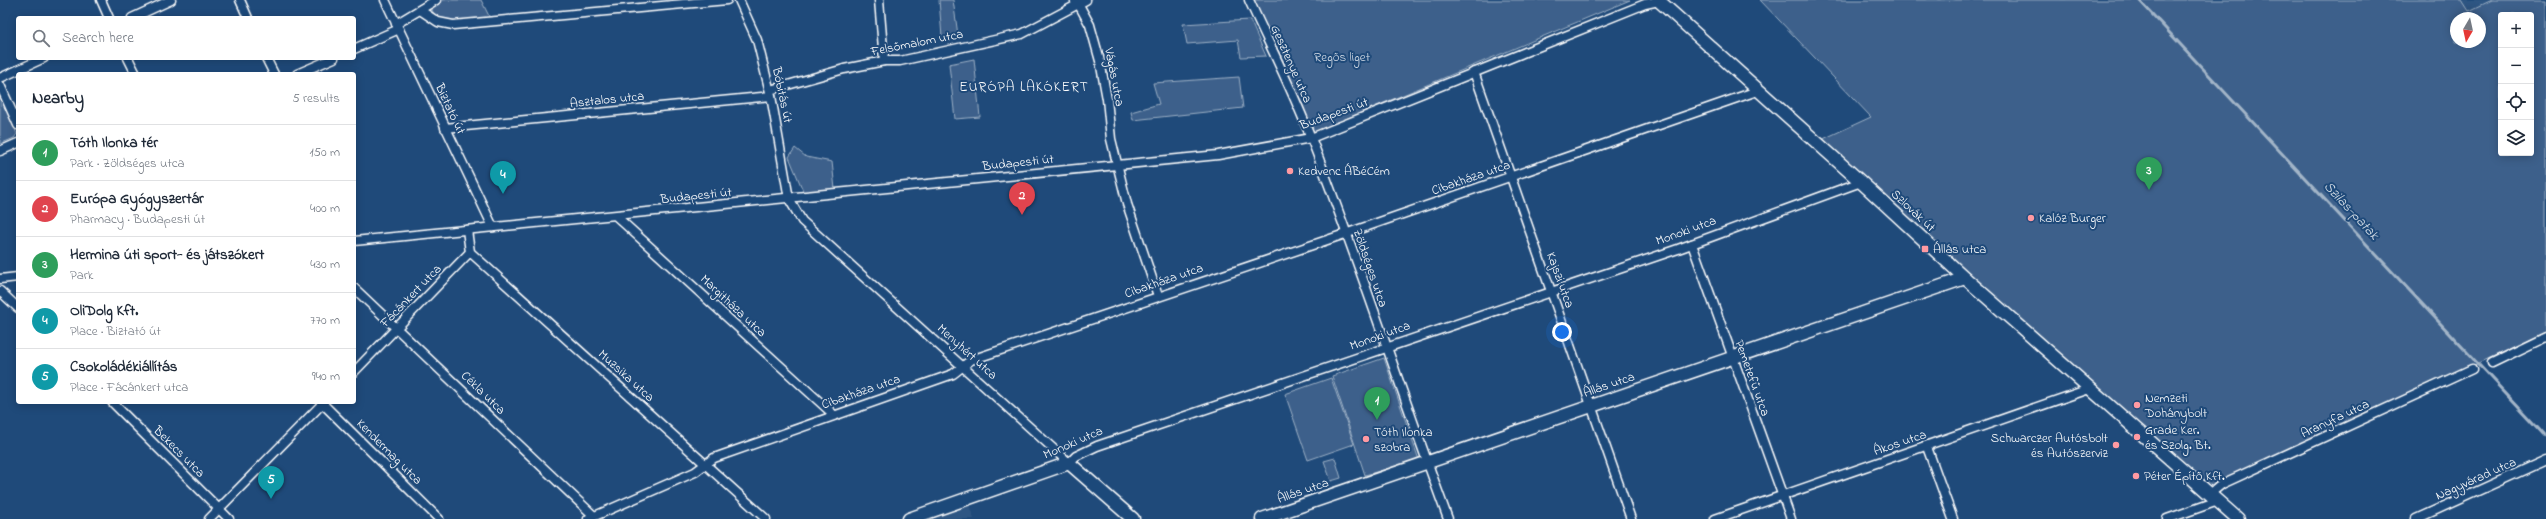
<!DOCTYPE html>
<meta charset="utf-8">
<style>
:root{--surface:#fff;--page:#f6f6f7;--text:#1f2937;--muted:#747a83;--line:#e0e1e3;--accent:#d93025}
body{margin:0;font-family:"Indie Flower",sans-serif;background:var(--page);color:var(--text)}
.controls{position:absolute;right:12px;top:12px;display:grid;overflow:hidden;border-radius:4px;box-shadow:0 2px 10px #0003}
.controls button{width:36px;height:36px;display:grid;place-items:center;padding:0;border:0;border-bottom:1px solid var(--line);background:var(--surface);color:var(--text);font:20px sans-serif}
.compass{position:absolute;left:2450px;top:12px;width:36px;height:36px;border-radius:50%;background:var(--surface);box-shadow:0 2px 10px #0003;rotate:189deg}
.you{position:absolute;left:1562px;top:332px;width:14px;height:14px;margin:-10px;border:3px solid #fff;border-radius:50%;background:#1a73e8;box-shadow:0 0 0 6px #1a73e833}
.badge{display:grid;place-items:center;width:26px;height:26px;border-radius:50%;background:var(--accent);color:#fff;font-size:13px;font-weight:700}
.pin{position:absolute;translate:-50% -33px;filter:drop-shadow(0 1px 2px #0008)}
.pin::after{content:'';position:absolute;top:21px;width:14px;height:12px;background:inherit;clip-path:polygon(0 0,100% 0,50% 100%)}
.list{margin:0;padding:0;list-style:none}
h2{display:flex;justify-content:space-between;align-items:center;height:52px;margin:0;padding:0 16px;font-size:17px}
h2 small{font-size:13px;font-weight:400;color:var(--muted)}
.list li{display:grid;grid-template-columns:26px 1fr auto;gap:12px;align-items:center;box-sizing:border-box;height:56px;padding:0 16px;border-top:1px solid var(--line)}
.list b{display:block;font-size:15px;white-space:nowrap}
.list p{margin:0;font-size:13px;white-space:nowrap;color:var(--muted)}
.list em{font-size:13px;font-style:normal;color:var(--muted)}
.icon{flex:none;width:22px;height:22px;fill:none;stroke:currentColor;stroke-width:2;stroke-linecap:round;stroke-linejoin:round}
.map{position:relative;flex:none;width:2546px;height:519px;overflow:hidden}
.search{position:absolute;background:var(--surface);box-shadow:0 2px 10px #0003;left:16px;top:16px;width:340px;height:44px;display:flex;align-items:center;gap:10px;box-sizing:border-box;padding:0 14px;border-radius:4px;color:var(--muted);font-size:15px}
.panel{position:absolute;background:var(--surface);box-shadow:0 2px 10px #0003;left:16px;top:72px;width:340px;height:332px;border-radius:4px}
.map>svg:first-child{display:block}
.built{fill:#2e5683}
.green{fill:#3c618b;stroke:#9eb0c5;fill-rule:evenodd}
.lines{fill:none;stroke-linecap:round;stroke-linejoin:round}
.stream{stroke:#a3b5c8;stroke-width:3}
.street-casing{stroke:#fff;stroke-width:11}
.secondary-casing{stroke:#fff;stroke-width:15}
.street{stroke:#1f4a7a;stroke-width:8}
.secondary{stroke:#1f4a7a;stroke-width:12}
.poi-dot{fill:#ff9aa2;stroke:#1f4a7a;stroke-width:1.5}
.labels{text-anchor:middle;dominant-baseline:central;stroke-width:4;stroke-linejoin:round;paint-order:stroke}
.street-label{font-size:13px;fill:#fff;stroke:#1f4a7a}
.park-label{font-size:13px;fill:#d8dfe8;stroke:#1f4a7a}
.poi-label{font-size:13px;fill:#fff;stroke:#1f4a7a;text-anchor:start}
.neighbourhood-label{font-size:14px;letter-spacing:1px;fill:#fff;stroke:#1f4a7a}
.water-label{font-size:14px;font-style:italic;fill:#d8e0e8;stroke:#1f4a7a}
</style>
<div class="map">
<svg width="2546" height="519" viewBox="0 0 2546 519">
<rect width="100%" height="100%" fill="#1f4a7a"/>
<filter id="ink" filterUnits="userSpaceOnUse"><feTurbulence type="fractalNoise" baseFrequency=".025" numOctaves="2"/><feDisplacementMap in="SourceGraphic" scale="8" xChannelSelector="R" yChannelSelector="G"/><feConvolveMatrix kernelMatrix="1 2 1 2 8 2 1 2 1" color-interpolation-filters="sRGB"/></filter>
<g filter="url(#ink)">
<g class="built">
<path d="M 2462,0 L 2492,0 L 2469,11 Z"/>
<path d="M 969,505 L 974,519 L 929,519 Z"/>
</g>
<g class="green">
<path d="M 444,0 L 481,0 L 490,18 C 474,20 439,31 432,10 L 434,6 Z"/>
<path d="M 939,0 L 953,0 L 958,35 L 942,37 Z"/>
<path d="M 1254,0 L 1630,0 L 1312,133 Z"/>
<path d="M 1760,0 L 2462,0 L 2469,11 L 2492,0 L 2546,0 L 2546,332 L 2211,487 L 1968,275 L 1821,140 L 1871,117 ZM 2501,15 L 2531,15 L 2531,153 L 2501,153 ZM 2456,18 L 2480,18 L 2480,42 L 2456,42 Z"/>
<path d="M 1250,20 L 1266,56 L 1241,57 L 1238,40 L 1187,44 L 1183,24 Z"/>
<path d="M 974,59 L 980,117 L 955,119 L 949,64 Z"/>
<path d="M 1239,77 L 1243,108 L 1133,120 L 1131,112 L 1159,104 L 1153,83 Z"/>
<path d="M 0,92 L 17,134 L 14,138 L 0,144 Z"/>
<path d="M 795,148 L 806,157 L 832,162 L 835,189 L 804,193 L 789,157 Z"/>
<path d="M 1384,358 L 1419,460 L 1365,475 L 1332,376 Z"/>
<path d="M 1331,378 L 1354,444 L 1308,460 L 1285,394 Z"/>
<path d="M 1335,458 L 1341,478 L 1331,481 L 1324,461 Z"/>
</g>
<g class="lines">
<path class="stream" d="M 2139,0 L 2546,437"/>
<g class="street-casing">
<g id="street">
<path d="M 101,0 L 109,18"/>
<path d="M 240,0 L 248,18"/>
<path d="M 385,0 L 493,227"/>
<path d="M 739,0 L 757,40 L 771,96 L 789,199 L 802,221 L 1069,463 L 1076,456 L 1097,446 L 1678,249 L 1861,182"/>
<path d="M 879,0 L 884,61"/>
<path d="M 1249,0 C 1270,46 1293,91 1311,138 C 1360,264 1401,392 1448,519"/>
<path d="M 1075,1 L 1078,3 L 1090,25 L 1100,61 L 1107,99 L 1111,139 L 1127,204 L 1158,296"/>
<path d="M 420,10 L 438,22 L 453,25 L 727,0"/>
<path d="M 132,18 L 171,0"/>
<path d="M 396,24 L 436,0"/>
<path d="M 354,49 L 399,29"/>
<path d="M 128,58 L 136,74"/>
<path d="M 266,58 L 274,74"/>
<path d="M 1474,72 L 1631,519"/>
<path d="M 297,74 L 334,58"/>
<path d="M 0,78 L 44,58"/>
<path d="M 0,85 L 18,125"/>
<path d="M 770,90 L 844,69 L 884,61 L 900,61 L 1022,34 L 1086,0"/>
<path d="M 445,128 L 771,96"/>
<path d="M 0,151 L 18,143"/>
<path d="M 616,216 L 833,414"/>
<path d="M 354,241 L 1218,155 L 1311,138 L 1645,4 L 1659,1"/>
<path d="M 1692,244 L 1791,519"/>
<path d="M 470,252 L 766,519"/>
<path d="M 0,279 L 18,277"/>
<path d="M 354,288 L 594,516"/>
<path d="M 0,291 L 18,308"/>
<path d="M 2492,363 L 2546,337"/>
<path d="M 354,372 L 470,252 L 467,230"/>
<path d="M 112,402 L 229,519"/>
<path d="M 321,402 L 439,519"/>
<path d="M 1927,447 L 1953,519"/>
<path d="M 2210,494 L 2222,484 L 2472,369"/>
<path d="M 209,519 L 324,402"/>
<path d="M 588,519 L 695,472 L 714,458 L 953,374 L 971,360 L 1345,234 L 1760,90"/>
<path d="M 1715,519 L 2092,388"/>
<path d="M 2167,519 L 2218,501"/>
<path d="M 2416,519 L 2546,460"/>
</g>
</g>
<g class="secondary-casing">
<g id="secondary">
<path d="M 1658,0 L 1861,182 L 1965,278 L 2238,519"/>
<path d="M 909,519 L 1069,463 L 1133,519"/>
<path d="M 1262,519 L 1965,278"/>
</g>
</g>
<use href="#street" class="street"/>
<use href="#secondary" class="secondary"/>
</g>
</g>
<g class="poi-dot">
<circle cx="1290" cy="171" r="4"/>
<circle cx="2031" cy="218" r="4"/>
<rect x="1921" y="245" width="8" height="8" rx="2"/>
<circle cx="2137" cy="405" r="4"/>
<circle cx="2137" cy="437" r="4"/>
<circle cx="1366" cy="439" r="4"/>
<circle cx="2116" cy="445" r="4"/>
<circle cx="2136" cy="476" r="4"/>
</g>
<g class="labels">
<g class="street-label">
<text transform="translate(917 43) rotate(-11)">Felsőmalom utca</text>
<text transform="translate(1291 64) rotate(66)">Gesztenye utca</text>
<text transform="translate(1114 77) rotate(79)">Vágás utca</text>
<text transform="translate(782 95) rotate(78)">Bóbitás út</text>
<text transform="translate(607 100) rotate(-6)">Asztalos utca</text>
<text transform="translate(450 109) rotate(65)">Biztató út</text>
<text transform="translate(1334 114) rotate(-20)">Budapesti út</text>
<text transform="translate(1018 163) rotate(-6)">Budapesti út</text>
<text transform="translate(1471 178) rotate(-19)">Cibakháza utca</text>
<text transform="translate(696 196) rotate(-6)">Budapesti út</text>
<text transform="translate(1913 211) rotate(43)">Szlovák út</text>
<text transform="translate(1686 231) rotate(-20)">Monoki utca</text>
<text transform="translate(1370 268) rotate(71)">Zöldséges utca</text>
<text transform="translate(1560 280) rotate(70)">Kajszi utca</text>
<text transform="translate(1164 281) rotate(-19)">Cibakháza utca</text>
<text transform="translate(411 296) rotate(-46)">Fácánkert utca</text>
<text transform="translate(733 306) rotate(43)">Margitháza utca</text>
<text transform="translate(1380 336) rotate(-20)">Monoki utca</text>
<text transform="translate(967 352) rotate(42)">Menyhért utca</text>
<text transform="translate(626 376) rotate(42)">Muzsika utca</text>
<text transform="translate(1752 378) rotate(70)">Pemetefű utca</text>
<text transform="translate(1609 385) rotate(-19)">Állás utca</text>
<text transform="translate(861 392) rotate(-19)">Cibakháza utca</text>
<text transform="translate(483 393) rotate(44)">Cékla utca</text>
<text transform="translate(2335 419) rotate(-25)">Aranyfa utca</text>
<text transform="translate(1073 443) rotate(-24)">Monoki utca</text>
<text transform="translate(1900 443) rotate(-19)">Ákos utca</text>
<text transform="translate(179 452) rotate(45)">Bekecs utca</text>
<text transform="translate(389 452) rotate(45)">Kendermag utca</text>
<text transform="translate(2476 479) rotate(-24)">Nagyvárad utca</text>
<text transform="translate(1303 491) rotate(-19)">Állás utca</text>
</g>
<g class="park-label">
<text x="1342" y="57">Regős liget</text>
</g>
<g class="poi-label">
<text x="1298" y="171">Kedvenc ÁBéCém</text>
<text x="2039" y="218">Kalóz Burger</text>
<text x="1933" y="249">Állás utca</text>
<text x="2145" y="398">Nemzeti<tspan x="2145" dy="15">Dohánybolt</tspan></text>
<text x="2145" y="430">Grade Ker.<tspan x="2145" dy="15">és Szolg. Bt.</tspan></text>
<text x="1374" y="432">Tóth Ilonka<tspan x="1374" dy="15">szobra</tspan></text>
<text x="2108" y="438" text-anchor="end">Schwarczer Autósbolt<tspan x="2108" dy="15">és Autószerviz</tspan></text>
<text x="2144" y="476">Péter Építő Kft.</text>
</g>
<g class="neighbourhood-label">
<text x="1024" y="87">EURÓPA LAKÓKERT</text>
</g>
<g class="water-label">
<text transform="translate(2351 211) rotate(47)">Szilas-patak</text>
</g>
</g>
</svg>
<div class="controls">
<button>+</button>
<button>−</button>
<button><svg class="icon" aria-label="locate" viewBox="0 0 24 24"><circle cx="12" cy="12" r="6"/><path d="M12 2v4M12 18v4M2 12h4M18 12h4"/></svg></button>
<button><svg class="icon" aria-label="layers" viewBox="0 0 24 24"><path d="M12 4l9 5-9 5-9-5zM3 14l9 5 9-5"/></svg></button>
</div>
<svg class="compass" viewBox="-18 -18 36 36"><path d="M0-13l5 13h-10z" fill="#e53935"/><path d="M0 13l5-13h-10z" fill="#747a83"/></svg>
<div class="you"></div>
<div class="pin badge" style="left:1377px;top:420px;background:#2e9e5b">1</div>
<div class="pin badge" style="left:1022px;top:215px;background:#e0444e">2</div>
<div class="pin badge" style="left:2149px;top:190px;background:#2e9e5b">3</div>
<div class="pin badge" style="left:503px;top:194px;background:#0f9aa8">4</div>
<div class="pin badge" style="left:271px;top:499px;background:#0f9aa8">5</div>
<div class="search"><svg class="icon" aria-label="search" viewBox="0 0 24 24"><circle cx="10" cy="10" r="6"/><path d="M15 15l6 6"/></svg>Search here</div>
<section class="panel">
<h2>Nearby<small>5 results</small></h2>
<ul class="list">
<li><span class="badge" style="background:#2e9e5b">1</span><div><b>Tóth Ilonka tér</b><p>Park · Zöldséges utca</p></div><em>150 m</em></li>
<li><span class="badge" style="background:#e0444e">2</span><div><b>Európa Gyógyszertár</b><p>Pharmacy · Budapesti út</p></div><em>400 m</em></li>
<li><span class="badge" style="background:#2e9e5b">3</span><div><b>Hermina úti sport- és játszókert</b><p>Park</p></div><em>430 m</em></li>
<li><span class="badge" style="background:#0f9aa8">4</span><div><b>OliDolg Kft.</b><p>Place · Biztató út</p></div><em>770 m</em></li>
<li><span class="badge" style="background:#0f9aa8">5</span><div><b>Csokoládékiállítás</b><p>Place · Fácánkert utca</p></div><em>940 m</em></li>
</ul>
</section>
</div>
